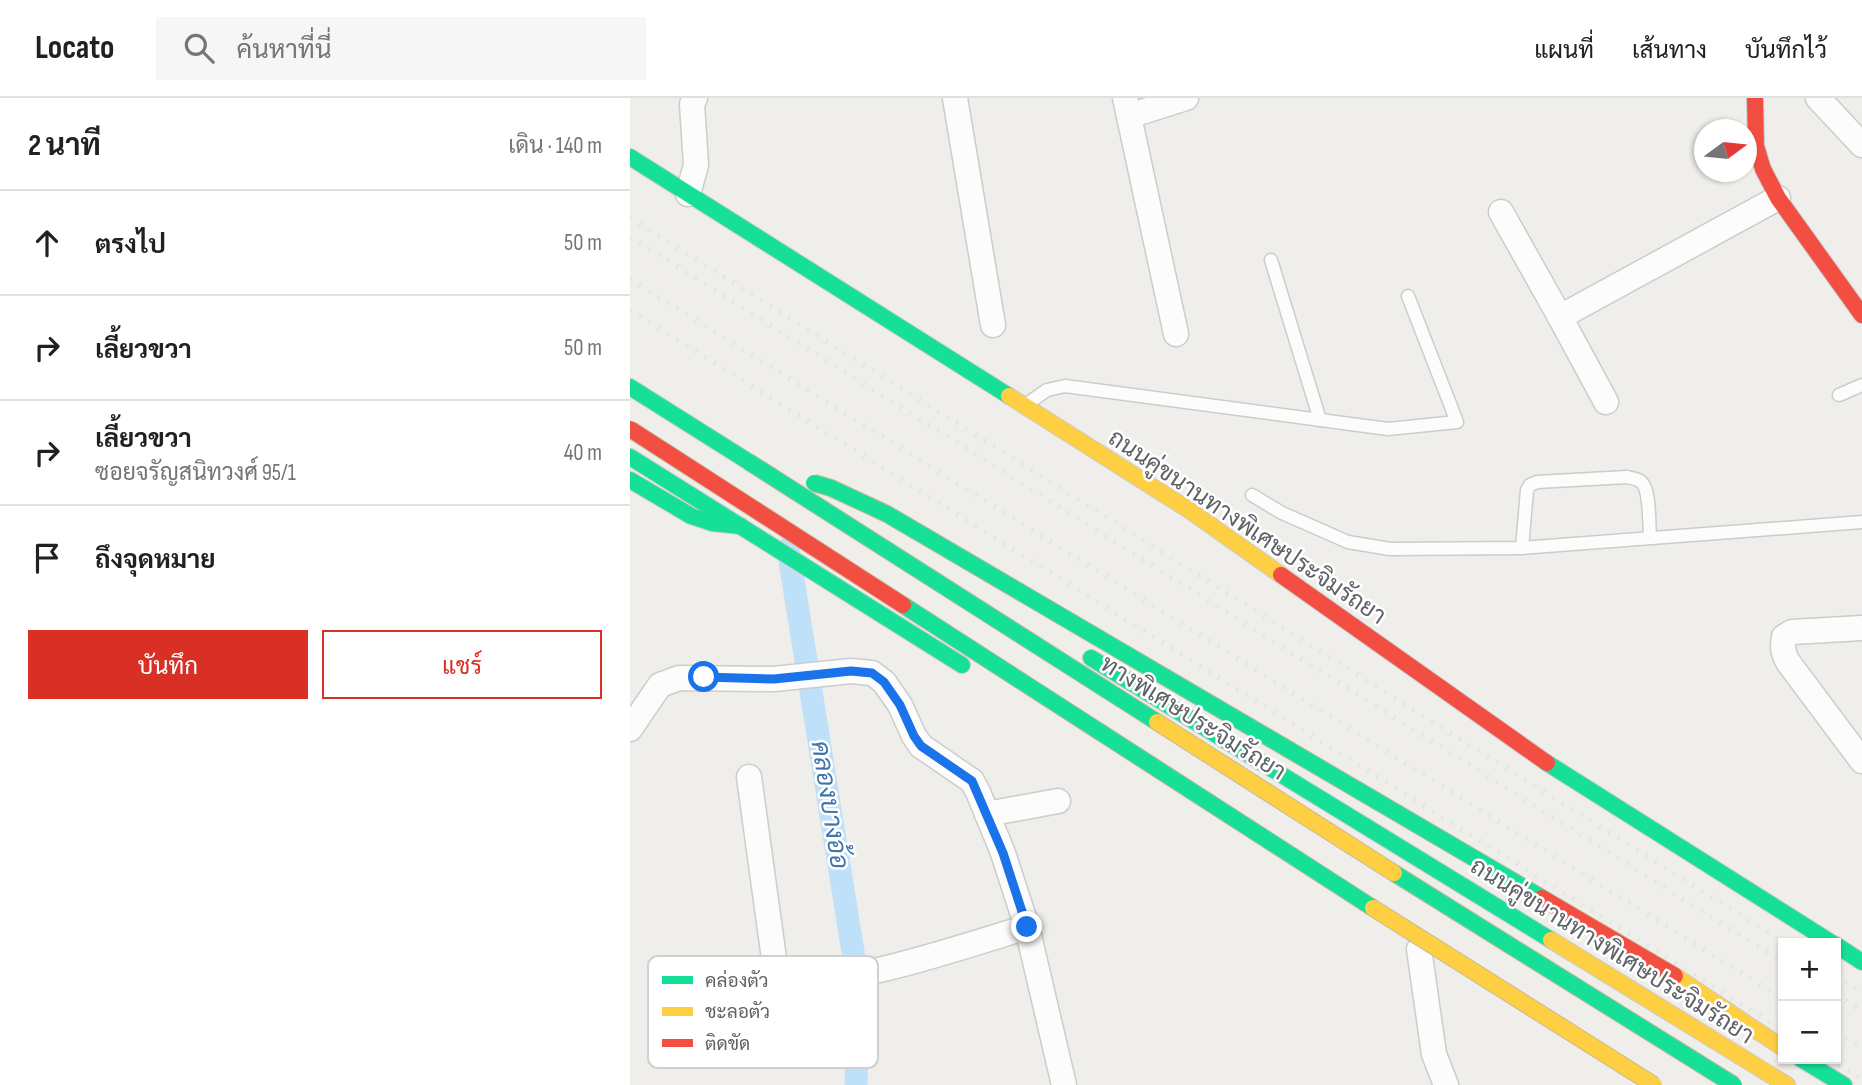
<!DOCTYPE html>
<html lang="th">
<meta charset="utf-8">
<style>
:root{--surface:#fff;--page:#f6f6f6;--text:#202124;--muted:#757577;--line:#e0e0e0;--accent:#d93025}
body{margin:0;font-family:"Sofia Sans Condensed",Sarabun,sans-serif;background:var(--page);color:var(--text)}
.controls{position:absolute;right:21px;bottom:21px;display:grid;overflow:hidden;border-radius:0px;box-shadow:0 2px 5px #0004}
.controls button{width:63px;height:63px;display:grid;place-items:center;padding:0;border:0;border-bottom:2px solid var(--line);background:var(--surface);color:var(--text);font:35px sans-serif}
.compass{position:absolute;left:1064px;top:21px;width:63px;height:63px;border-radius:50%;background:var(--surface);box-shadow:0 2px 5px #0004;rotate:75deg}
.stop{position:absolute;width:21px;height:21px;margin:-16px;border:5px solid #1a73e8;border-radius:50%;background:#fff}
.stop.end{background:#1a73e8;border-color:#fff;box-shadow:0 2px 7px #0008}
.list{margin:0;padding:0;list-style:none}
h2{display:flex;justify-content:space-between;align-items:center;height:91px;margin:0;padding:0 28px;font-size:30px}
h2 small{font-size:23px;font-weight:400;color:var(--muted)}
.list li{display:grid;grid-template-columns:46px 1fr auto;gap:21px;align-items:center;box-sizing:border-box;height:105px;padding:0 28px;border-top:2px solid var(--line)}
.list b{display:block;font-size:26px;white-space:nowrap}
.list p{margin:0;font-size:23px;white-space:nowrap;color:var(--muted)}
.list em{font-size:23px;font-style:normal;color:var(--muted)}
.actions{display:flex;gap:14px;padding:21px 28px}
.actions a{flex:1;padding:16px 0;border:2px solid var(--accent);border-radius:0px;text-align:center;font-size:24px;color:var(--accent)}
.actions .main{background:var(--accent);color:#fff}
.icon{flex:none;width:38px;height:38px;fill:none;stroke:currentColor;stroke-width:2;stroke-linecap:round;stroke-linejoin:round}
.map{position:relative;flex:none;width:1232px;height:987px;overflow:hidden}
header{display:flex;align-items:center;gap:42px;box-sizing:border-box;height:98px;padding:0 35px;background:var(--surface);border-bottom:2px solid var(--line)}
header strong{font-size:33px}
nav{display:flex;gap:38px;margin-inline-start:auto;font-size:24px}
.search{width:490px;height:63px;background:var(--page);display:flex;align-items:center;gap:18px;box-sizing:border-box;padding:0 24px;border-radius:0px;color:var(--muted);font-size:26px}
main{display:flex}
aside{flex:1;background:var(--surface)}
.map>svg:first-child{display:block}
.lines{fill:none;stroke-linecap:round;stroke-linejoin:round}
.canal{stroke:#bfe0f9;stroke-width:23}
.lane-casing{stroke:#cbcccc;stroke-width:15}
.street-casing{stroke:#cbcccc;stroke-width:27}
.fast-casing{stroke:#cacacb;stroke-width:18}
.slow-casing{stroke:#cacacb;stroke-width:18}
.jam-casing{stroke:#cacacb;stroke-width:18}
.lane{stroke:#fdfcfc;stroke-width:12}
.street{stroke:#fdfcfc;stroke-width:24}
.fast{stroke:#16e098;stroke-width:16}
.slow{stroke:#ffcf43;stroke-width:16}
.jam{stroke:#f24e42;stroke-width:16}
.rail{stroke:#e4e4e4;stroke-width:5;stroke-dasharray:2 9;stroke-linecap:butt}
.fast-bridge-casing{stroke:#c8b996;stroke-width:18;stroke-linecap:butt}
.slow-bridge-casing{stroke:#c8b996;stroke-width:18;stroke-linecap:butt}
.jam-bridge-casing{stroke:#c8b996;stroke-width:18;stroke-linecap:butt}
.fast-bridge{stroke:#16e098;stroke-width:16}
.slow-bridge{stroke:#ffcf43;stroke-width:16}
.jam-bridge{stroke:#f24e42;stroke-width:16}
.route{stroke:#1a73e8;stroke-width:9}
.labels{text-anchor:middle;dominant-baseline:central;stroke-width:5;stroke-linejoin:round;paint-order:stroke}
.street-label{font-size:24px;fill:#5f6368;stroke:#fff}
.water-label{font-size:26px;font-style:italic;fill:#4174aa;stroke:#fff}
.key{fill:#fff;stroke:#cfd0d2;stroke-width:2}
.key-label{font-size:19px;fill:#5f6368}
</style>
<header>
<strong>Locato</strong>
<div class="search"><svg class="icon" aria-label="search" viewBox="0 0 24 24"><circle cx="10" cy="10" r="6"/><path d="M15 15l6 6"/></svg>ค้นหาที่นี่</div>
<nav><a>แผนที่</a><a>เส้นทาง</a><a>บันทึกไว้</a></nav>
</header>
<main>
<aside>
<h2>2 นาที<small>เดิน · 140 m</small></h2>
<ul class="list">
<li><svg class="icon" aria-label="ahead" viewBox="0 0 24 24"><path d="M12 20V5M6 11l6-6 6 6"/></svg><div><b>ตรงไป</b></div><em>50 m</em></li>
<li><svg class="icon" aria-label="right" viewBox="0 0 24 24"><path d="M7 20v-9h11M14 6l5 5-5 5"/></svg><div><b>เลี้ยวขวา</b></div><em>50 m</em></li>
<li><svg class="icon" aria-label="right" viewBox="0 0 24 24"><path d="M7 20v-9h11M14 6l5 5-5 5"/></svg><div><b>เลี้ยวขวา</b><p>ซอยจรัญสนิทวงศ์ 95/1</p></div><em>40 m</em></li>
<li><svg class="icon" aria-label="arrive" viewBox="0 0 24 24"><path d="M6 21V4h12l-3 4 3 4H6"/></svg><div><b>ถึงจุดหมาย</b></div></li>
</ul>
<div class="actions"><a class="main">บันทึก</a><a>แชร์</a></div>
</aside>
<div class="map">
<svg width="1232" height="987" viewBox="0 0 1232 987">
<rect width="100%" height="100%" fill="#efeeea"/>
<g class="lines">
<path class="canal" d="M 158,451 L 229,891 L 226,987"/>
<g class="lane-casing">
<g id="lane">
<path d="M 641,162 L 690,322"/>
<path d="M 1209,297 L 1232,287"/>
<path d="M 397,306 L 417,292 L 435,288 L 758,331 L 827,324 L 778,198"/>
<path d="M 622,397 L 652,415 L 718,444 L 760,451 L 892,450 L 1232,424"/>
<path d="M 892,450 L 897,392 L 900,387 L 907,384 L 997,379 C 1002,380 1010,381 1013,386 C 1020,395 1019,427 1020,439"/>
</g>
</g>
<g class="street-casing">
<g id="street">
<path d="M 325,0 L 363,227"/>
<path d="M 495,0 L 546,236"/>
<path d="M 1188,0 L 1232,47"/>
<path d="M 499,18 L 556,0"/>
<path d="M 58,96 L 66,67 L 62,6 L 65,0"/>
<path d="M 871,114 L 930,219 L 1148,100"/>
<path d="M 930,219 L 976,304"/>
<path d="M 1232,530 L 1162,534 L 1154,539 C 1152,549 1153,555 1158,564 L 1232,663"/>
<path d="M 0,631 L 30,587 L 49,580 L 144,581 L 221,573 L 242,575 L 254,584 L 270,607 L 284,638 L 291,648 L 342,683 L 348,694 L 373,755 L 397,829 L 434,987"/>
<path d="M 119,679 L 145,868 C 148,872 151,877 156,880 C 190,898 354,842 397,829"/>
<path d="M 357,716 L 428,703"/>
<path d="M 789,851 L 804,956 L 816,987"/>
</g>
</g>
<g class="fast-casing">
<g id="fast">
<path d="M 0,59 L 379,298"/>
<path d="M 0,289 L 119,364"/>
<path d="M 0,359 L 332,567"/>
<path d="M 0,382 L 61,418 L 82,425 L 111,428"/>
<path d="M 461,560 L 921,842"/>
<path d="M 917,665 L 1202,845"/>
<path d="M 1206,847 L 1232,864"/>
<path d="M 1171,961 L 1214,987"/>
</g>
</g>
<g class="slow-casing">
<g id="slow">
<path d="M 379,298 L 559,412 L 651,477"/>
<path d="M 921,842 L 1157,987"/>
<path d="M 1045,878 L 1153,950"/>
</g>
</g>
<g class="jam-casing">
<g id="jam">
<path d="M 1125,0 L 1126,48 L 1133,71 L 1148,100 L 1232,217"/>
<path d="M 651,477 L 917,665"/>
</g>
</g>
<use href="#lane" class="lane"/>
<use href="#street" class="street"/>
<use href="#fast" class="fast"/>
<use href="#slow" class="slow"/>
<use href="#jam" class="jam"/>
<g class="rail">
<path d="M 0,120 L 1155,845"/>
<path d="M 0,139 L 1153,864"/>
<path d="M 0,181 L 1153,901"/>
<path d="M 0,212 L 1153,932"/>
<path d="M 1206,877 L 1232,894"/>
<path d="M 1206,897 L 1232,913"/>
<path d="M 1206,934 L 1232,950"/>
<path d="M 1199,961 L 1232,981"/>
</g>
<g class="fast-bridge-casing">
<g id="fast-bridge">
<path d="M 119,364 L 527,624"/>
<path d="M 184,385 L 201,390 L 257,416 L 912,800"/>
<path d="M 273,507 L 743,810"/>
<path d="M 764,775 L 1104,987"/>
</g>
</g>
<g class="slow-bridge-casing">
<g id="slow-bridge">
<path d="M 527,624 L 764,775"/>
<path d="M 743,810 L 1024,987"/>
</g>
</g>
<g class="jam-bridge-casing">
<g id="jam-bridge">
<path d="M 0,331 L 273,507"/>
<path d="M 912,800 L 1045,878"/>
</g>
</g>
<use href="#fast-bridge" class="fast-bridge"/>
<use href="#slow-bridge" class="slow-bridge"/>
<use href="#jam-bridge" class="jam-bridge"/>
</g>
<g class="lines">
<path class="route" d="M 74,579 L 144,581 L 221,573 L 242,575 L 254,584 L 270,607 L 284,638 L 291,648 L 342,683 L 373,755 L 397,829"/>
</g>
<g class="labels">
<g class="street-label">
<text transform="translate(617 429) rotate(34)">ถนนคู่ขนานทางพิเศษประจิมรัถยา</text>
<text transform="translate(563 620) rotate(32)">ทางพิเศษประจิมรัถยา</text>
<text transform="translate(982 853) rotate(32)">ถนนคู่ขนานทางพิเศษประจิมรัถยา</text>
</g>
<g class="water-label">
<text transform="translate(199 707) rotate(81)">คลองบางอ้อ</text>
</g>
</g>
<rect x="18" y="858" width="230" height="112" rx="10" class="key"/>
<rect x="32" y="878" width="31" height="8" fill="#16e098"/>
<rect x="32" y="909" width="31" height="9" fill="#ffcf43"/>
<rect x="32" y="941" width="31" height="8" fill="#f24e42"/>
<g class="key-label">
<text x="75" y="889">คล่องตัว</text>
<text x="75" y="920">ชะลอตัว</text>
<text x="75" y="952">ติดขัด</text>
</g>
</svg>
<div class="controls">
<button>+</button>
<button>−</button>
</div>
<svg class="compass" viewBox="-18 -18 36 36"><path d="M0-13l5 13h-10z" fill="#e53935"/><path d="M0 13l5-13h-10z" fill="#757577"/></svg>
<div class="stop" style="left:74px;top:579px"></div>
<div class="stop end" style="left:397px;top:829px"></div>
</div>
</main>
